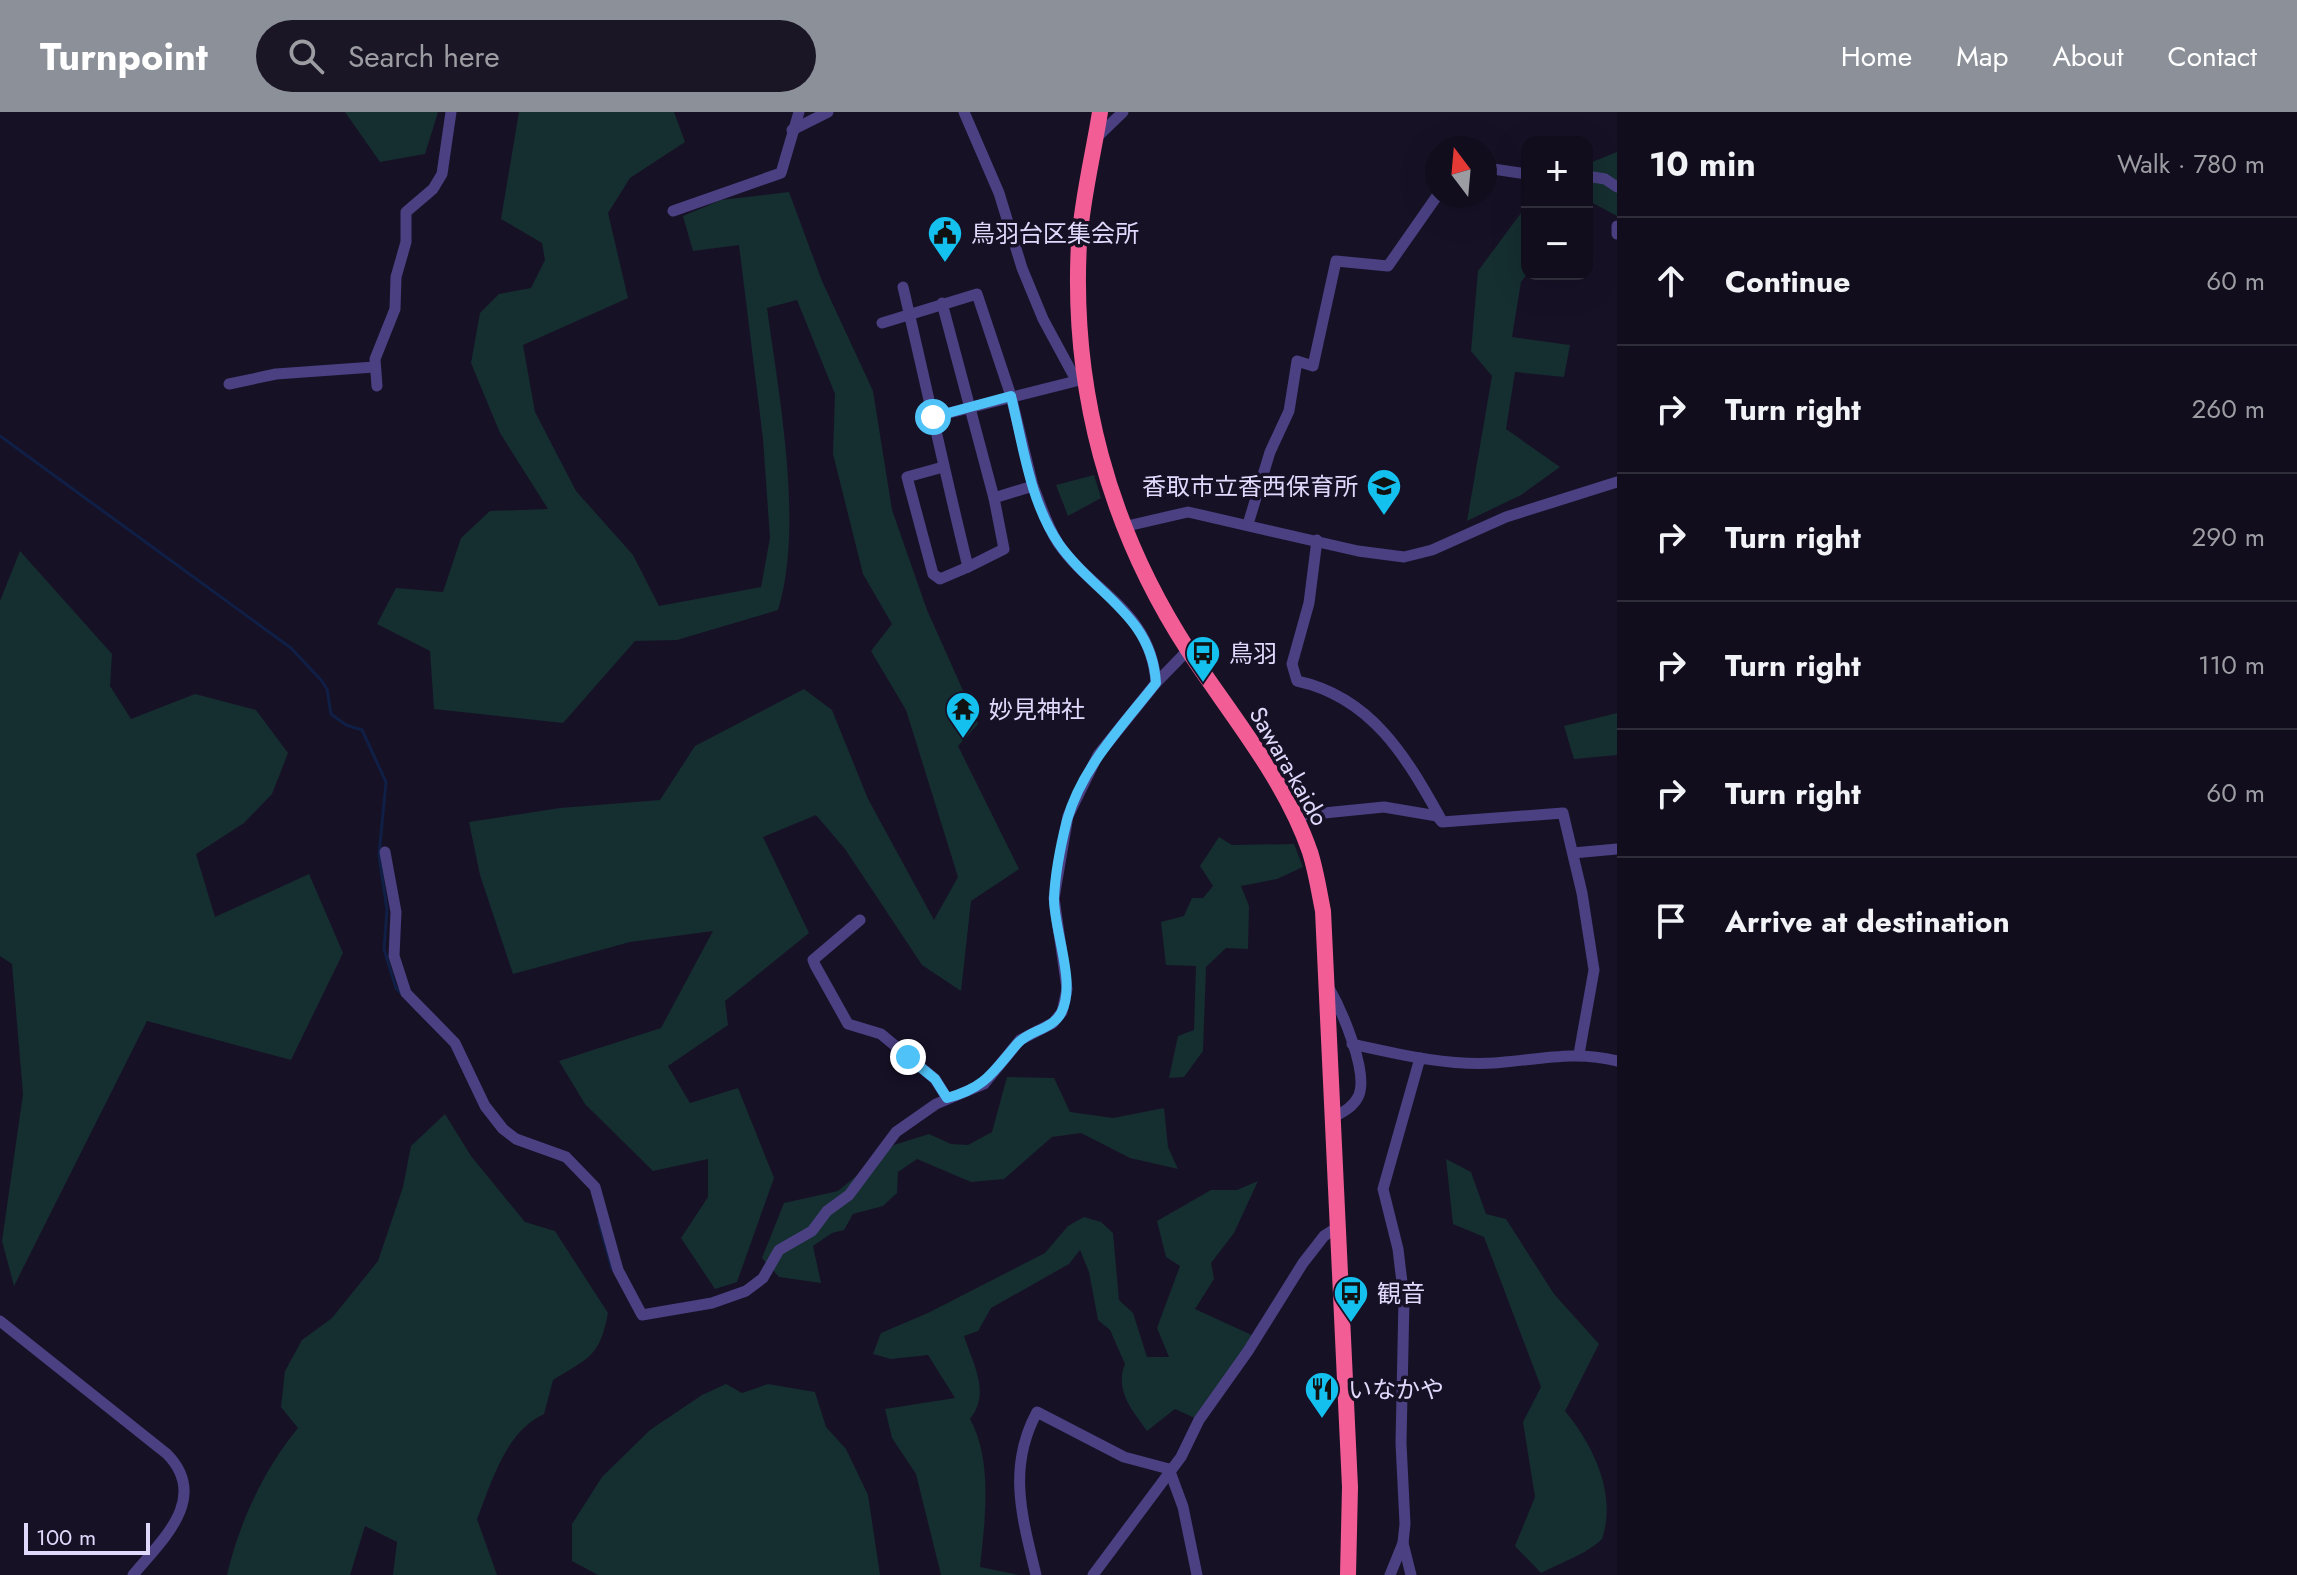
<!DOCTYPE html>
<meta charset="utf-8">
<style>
:root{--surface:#110d1c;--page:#1a1625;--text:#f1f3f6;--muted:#9c9ca3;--line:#302d3b;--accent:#8c9099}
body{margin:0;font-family:Jost,"Noto Sans JP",sans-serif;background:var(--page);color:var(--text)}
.controls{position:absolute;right:24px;top:24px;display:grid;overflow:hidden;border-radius:16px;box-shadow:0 8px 32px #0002}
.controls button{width:72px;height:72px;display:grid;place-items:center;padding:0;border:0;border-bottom:2px solid var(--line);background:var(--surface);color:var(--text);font:40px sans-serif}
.compass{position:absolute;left:1425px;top:24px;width:72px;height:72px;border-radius:50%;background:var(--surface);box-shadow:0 8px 32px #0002;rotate:344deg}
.scale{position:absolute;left:24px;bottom:20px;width:126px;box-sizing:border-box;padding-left:8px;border:4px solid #e1d9fc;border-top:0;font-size:22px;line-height:28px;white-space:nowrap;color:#e1d9fc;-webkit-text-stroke:6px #171126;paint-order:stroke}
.stop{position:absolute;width:24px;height:24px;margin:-18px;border:6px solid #4fc3f7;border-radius:50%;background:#fff}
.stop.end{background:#4fc3f7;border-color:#fff;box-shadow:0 2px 8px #0008}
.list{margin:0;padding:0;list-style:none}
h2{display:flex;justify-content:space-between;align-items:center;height:104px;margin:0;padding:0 32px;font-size:34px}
h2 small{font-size:26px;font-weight:400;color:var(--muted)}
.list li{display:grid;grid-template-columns:52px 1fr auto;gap:24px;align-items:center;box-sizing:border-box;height:128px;padding:0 32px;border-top:2px solid var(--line)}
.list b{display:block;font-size:30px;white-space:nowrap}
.list em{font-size:26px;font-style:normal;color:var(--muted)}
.icon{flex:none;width:44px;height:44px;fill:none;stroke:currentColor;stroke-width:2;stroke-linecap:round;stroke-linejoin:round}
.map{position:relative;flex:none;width:1617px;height:1463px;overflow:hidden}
header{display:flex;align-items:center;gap:48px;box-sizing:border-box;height:112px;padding:0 40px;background:var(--accent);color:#fff}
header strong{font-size:38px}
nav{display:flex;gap:44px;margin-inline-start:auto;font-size:28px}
.search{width:560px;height:72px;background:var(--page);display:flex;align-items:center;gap:20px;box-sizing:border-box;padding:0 28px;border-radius:44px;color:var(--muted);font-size:30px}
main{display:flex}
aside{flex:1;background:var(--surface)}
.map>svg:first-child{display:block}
.green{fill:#152e30}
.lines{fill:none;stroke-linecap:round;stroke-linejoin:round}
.stream{stroke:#101f46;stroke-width:3}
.minor{stroke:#4a4082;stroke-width:11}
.highway{stroke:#f35d95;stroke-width:16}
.route{stroke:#4fc3f7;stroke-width:10}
.labels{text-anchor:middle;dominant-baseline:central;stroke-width:7;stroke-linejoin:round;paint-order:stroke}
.poi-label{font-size:24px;fill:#e1d9fc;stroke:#171126;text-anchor:start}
.street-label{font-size:24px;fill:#e1d9fc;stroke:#171126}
</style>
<header>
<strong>Turnpoint</strong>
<div class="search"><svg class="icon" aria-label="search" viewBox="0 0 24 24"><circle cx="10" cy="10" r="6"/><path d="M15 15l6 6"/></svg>Search here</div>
<nav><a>Home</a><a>Map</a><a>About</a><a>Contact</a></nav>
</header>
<main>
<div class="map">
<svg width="1617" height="1463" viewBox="0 0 1617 1463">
<rect width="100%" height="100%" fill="#171126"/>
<g class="green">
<path d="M 345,0 L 438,0 L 425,42 L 380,50 Z"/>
<path d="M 519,0 L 674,0 L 685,30 L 630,66 L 608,101 L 628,186 L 523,233 L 535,300 L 576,379 L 633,443 L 659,494 L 761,475 L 770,426 L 763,327 L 739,133 L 693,139 L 683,104 L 721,88 L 789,80 L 822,169 L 873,279 L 892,398 L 927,498 L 978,612 L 958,634 L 1019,757 L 971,789 L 961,879 L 922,853 L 845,737 L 816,703 L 763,725 L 809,821 L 725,889 L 728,913 L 668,954 L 690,991 L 738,976 L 774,1066 L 737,1170 L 715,1177 L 681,1126 L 708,1085 L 708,1047 L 653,1059 L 585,992 L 559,949 L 661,916 L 713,819 L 630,830 L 513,862 L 480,763 L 469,710 L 560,696 L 660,688 L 695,634 L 804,577 L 832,598 L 868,687 L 934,808 L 958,765 L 906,598 L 871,539 L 892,512 L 863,462 L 833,342 L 835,282 L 797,188 L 767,196 C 779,284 804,414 778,498 L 677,528 L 635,529 L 563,611 L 434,597 L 430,539 L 377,512 L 396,476 L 443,480 L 461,426 L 490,399 L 548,397 L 500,321 L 471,251 L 480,201 L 499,182 L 531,176 L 545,148 L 542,131 L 501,107 Z"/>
<path d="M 1617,40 L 1617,104 L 1591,90 L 1587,93 L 1587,52 Z"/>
<path d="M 1527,93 L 1527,162 L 1521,170 L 1512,225 L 1570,233 L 1564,265 L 1515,260 L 1506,317 L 1560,355 L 1521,383 L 1467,409 L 1492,264 L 1471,239 L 1478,159 Z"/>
<path d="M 1094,363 L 1101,386 L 1068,404 L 1056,373 Z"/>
<path d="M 20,439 L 112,542 L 110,574 L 131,607 L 195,582 L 256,598 L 288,641 L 272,682 L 244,711 L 196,742 L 215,805 L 309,762 L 343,841 L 291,948 L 147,909 L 14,1174 L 2,1129 L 23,982 L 12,852 L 0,844 L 0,489 Z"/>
<path d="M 1617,601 L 1617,643 L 1574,647 L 1564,614 Z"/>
<path d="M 1219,725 L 1232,733 L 1294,732 L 1303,755 L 1277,767 L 1241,774 L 1249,794 L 1248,837 L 1226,836 L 1206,855 L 1203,939 L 1184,965 L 1169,966 L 1178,924 L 1194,918 L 1196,854 L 1166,853 L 1161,810 L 1184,804 L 1192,786 L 1203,786 L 1213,774 L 1200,754 Z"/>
<path d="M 1007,965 L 1054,966 L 1070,1000 L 1113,1006 L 1164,996 L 1168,1035 L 1178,1057 L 1130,1046 L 1081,1021 L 1052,1025 L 1004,1067 L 971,1070 L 917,1047 L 898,1060 L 897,1081 L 883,1094 L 853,1102 L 844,1118 L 832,1121 L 813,1134 L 821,1171 L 779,1165 L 762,1146 L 784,1091 L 838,1079 L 894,1033 L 929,1022 L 951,1032 L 968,1033 L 992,1020 Z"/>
<path d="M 445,1002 L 471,1044 L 525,1110 L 555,1119 L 608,1201 C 600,1244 589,1246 553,1268 L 544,1302 C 505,1320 492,1370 477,1407 L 497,1463 L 393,1463 L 397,1430 L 365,1414 L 350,1463 L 227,1463 C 239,1411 264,1357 298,1316 L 281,1295 L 285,1259 L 302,1228 L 332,1206 L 378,1149 L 403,1075 L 411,1034 Z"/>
<path d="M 1446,1047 L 1471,1060 L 1486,1102 L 1506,1107 L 1554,1182 L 1599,1232 L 1565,1299 C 1594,1334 1617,1383 1602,1427 C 1587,1442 1560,1451 1541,1461 L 1515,1434 L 1535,1385 L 1523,1310 L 1541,1275 L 1484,1125 L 1453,1112 Z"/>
<path d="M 1258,1069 L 1234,1121 L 1211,1151 L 1214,1167 L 1195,1197 L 1256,1225 L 1199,1308 L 1175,1297 L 1147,1319 C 1133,1299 1114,1278 1125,1252 L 1110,1218 L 1098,1208 L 1089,1160 L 1080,1138 L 1069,1152 L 991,1196 L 978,1219 L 964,1224 C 973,1252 991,1281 970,1307 C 993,1349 985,1408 980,1455 L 1019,1463 L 941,1463 L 916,1362 L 892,1326 L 885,1297 L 955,1286 L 928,1243 L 891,1247 L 873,1242 L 881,1221 L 928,1201 L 1045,1141 L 1068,1114 L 1084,1105 L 1101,1110 L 1113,1121 L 1119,1188 L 1133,1201 L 1147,1245 L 1169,1245 L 1157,1216 L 1180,1154 L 1166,1145 L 1157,1109 L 1211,1078 L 1237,1078 Z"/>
<path d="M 726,1272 L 742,1281 L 768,1272 L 815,1280 L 826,1315 L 846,1337 L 868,1383 L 880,1463 L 598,1463 L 572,1449 L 572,1412 L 602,1365 L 650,1318 L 702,1283 Z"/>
</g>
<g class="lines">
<g class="stream">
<path d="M 0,324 L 291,536 L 321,568 L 327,577 L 331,602 L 346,613 L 362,618 L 386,670 L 379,743 L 387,798 L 384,837 L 396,876 L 418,899"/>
<path d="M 599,1110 L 612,1157"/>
</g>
<g class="minor">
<path d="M 964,0 L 999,81 L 1022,156 L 1043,207 L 1076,268"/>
<path d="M 792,18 L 828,0"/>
<path d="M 1096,26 L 1123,0"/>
<path d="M 1485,47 L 1493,57 L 1527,62"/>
<path d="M 1587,64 L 1605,67 L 1617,75"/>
<path d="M 673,99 L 781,61 L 799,0"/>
<path d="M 1617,114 L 1617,122"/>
<path d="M 942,191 L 994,386"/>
<path d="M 882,211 L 977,182 L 1011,284 L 1033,374 L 994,386 L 1004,437 L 968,455 C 945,362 925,268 903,175"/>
<path d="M 229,272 L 276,262 L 374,255"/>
<path d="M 377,274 L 375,247 L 395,197 L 396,165 L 406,130 L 406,100 L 433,77 L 442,62 L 451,0"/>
<path d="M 933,305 L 1080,268"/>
<path d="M 943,355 L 907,365 L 933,462 L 940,467 L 968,455"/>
<path d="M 1033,374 C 1041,393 1047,414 1058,431 C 1092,481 1151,498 1156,571"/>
<path d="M 1248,412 L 1270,340 L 1289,299 L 1297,249 L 1313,254 L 1336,149 L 1388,154 L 1437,84"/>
<path d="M 1123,415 L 1188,400 L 1358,439 L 1404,445 L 1432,438 L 1506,405 L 1617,370"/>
<path d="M 1317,428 L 1309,491 L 1292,552 L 1297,569 C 1372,585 1407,646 1442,709"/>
<path d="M 1294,704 L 1384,695 L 1437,704 L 1442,710 L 1563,701 L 1582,781 L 1594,858 L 1579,942"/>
<path d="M 385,740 L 396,800 L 394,844 L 406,881 L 455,931 L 485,994 L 503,1017 L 516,1027 L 566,1045 L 595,1075 L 618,1158 L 642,1203 L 712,1191 L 746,1179 L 763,1166 L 779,1138 L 812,1119 L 827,1099 L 849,1083 L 896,1020 L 936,992 L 984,972 L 1020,928 L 1053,911 L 1062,900 L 1067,877 L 1054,786 L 1068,704 L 1098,643 L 1156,571 L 1188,538"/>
<path d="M 1573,741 L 1617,737"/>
<path d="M 860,808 L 813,848 L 815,853 L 848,912 L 881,922 L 935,967 L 947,986"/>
<path d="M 1329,876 C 1341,897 1370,962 1358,985 C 1353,995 1343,1000 1334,1005"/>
<path d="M 1352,932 C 1398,942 1447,954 1494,951 C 1537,948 1575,938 1617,949"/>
<path d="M 0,1209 L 167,1342 C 210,1386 162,1428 133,1463"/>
<path d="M 1169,1357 L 1183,1395 L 1197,1463"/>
<path d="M 1403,1431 L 1411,1463"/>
<path d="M 1036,1463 C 1022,1405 1007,1355 1037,1300 L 1124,1345 L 1169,1357"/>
<path d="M 1093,1463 L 1181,1345 L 1199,1308 L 1248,1239 L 1303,1151 L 1324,1124 L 1338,1115"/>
<path d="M 1390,1463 L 1403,1431 L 1405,1412 L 1401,1331 L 1404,1187 L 1398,1137 L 1383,1077 L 1420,946"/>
</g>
<path class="highway" d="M 1100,0 C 1093,44 1082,87 1079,131 C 1071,277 1109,416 1188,538 C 1230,602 1285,667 1310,740 C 1316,759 1319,779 1323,799 L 1350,1375 L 1348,1463"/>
</g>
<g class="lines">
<path class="route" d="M 908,945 L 935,967 L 947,986 C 985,976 993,960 1017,932 C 1029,918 1052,918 1061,901 C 1077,872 1054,819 1054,787 C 1055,762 1061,732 1067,708 C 1082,655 1123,613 1156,571 C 1152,503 1093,481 1059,432 C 1030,390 1023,333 1011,284 L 933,305"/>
</g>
<defs>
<g id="civic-pin" transform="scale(1.8)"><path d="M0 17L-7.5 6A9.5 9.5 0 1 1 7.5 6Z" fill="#14c0ee" stroke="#171126"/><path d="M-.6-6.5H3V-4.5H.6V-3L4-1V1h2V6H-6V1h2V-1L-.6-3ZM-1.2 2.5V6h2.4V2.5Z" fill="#111"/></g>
<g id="school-pin" transform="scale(1.8)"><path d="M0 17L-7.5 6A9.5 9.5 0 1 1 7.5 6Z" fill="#14c0ee" stroke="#171126"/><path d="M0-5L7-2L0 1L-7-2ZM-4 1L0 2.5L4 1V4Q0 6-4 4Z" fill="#111"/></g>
<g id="bus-pin" transform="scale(1.8)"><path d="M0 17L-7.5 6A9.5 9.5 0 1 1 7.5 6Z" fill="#14c0ee" stroke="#171126"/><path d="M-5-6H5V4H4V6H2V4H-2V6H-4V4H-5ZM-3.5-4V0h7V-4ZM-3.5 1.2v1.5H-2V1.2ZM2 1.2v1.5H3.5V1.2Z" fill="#111"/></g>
<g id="temple-pin" transform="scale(1.8)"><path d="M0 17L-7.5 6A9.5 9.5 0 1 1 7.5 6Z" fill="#14c0ee" stroke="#171126"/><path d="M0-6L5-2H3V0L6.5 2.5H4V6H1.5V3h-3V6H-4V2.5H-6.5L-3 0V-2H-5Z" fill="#111"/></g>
<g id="restaurant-pin" transform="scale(1.8)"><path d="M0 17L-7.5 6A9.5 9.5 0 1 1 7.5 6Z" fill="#14c0ee" stroke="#171126"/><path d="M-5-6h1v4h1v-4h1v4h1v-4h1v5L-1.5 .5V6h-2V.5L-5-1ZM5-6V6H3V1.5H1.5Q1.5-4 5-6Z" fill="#111"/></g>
</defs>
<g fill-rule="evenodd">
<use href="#civic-pin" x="945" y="121"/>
<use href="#school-pin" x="1384" y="374"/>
<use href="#bus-pin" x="1203" y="541"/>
<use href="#temple-pin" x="963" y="597"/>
<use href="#bus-pin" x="1351" y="1181"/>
<use href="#restaurant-pin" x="1322" y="1277"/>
</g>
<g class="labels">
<g class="poi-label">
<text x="971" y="121">鳥羽台区集会所</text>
<text x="1358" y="374" text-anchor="end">香取市立香西保育所</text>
<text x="1229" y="541">鳥羽</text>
<text x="989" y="597">妙見神社</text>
<text x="1377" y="1181">観音</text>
<text x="1348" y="1277">いなかや</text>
</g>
<g class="street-label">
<text transform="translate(1289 654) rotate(60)">Sawara-kaido</text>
</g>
</g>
</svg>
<div class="controls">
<button>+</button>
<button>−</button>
</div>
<svg class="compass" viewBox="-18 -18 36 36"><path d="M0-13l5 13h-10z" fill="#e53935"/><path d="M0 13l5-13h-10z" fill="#9c9ca3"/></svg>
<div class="scale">100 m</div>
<div class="stop" style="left:933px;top:305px"></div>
<div class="stop end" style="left:908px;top:945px"></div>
</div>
<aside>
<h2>10 min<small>Walk · 780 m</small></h2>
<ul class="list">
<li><svg class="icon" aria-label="ahead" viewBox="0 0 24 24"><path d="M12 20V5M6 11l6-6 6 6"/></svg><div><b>Continue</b></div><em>60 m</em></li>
<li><svg class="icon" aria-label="right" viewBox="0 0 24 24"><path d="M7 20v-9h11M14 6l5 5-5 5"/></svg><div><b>Turn right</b></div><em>260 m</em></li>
<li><svg class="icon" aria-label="right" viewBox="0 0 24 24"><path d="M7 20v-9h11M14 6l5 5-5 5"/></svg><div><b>Turn right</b></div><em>290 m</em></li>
<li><svg class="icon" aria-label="right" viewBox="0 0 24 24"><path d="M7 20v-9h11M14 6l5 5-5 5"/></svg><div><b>Turn right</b></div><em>110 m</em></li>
<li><svg class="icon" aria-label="right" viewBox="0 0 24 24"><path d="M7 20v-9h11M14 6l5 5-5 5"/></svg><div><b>Turn right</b></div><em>60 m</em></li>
<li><svg class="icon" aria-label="arrive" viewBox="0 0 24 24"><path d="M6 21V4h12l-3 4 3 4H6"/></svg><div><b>Arrive at destination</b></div></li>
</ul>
</aside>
</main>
